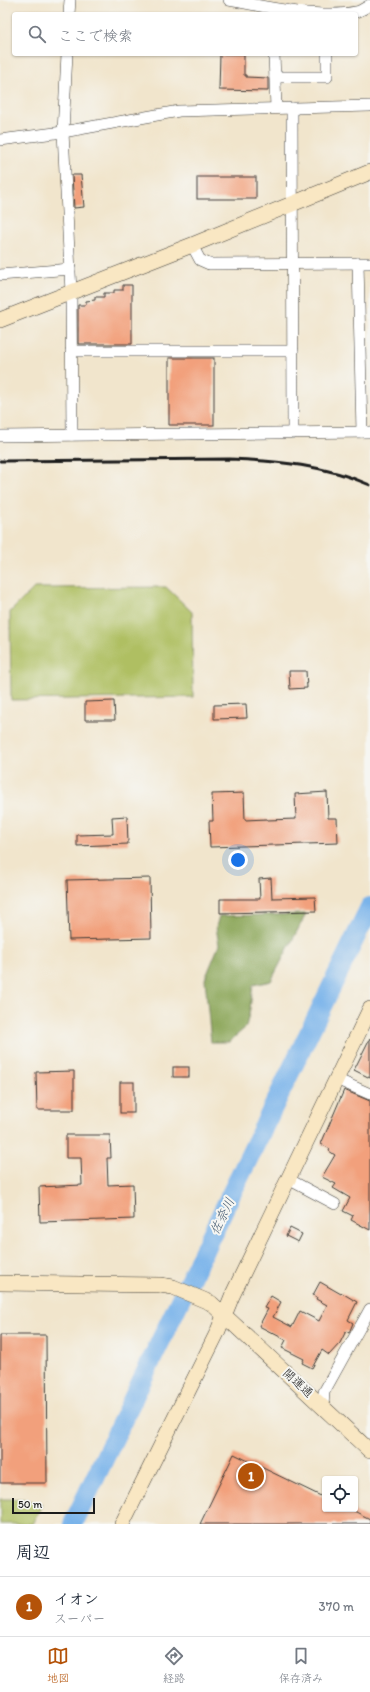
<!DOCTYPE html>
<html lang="ja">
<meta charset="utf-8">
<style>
:root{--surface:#fff;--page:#f2f2f3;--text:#1f2937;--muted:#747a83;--line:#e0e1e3;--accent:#b45309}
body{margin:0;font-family:Itim,"Klee One",sans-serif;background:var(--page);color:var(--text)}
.controls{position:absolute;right:12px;bottom:12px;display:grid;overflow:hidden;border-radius:4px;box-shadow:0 1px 3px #0004}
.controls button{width:36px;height:36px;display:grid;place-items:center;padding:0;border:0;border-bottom:1px solid var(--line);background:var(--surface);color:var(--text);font:20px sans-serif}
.scale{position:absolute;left:12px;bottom:10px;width:83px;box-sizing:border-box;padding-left:4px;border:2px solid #1c1c1c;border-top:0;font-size:11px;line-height:14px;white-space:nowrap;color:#1c1c1c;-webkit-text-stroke:3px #f6f6f2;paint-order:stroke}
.you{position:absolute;left:238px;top:860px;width:14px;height:14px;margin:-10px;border:3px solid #fff;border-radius:50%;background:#1a73e8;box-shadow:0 0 0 6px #1a73e833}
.badge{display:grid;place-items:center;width:26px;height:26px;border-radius:50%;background:var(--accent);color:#fff;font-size:13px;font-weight:700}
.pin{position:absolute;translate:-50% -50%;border:2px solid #fff;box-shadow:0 1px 4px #0006}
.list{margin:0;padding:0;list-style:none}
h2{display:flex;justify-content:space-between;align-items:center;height:52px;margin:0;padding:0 16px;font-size:17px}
h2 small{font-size:13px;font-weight:400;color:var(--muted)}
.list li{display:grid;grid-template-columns:26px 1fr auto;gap:12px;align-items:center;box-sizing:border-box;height:60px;padding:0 16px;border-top:1px solid var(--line)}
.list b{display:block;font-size:15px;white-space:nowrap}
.list p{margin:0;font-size:13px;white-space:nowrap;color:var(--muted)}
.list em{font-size:13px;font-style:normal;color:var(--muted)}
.icon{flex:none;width:22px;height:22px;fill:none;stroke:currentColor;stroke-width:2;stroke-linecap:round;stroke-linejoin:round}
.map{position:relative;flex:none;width:370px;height:1524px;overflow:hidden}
.search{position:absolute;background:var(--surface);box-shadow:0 1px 3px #0004;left:12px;right:12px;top:12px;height:44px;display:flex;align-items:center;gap:10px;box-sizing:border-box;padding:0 14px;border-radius:4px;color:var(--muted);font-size:15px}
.sheet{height:112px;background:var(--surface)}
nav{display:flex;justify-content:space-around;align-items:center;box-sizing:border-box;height:56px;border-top:1px solid var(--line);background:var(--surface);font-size:11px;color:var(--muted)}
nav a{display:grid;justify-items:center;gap:2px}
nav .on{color:var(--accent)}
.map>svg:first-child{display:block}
.green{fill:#afbf62;stroke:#666e3f}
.forest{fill:#8ba658;stroke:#54613a}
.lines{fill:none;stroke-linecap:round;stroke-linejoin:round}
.river{stroke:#79b3ea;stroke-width:20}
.building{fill:#f2a07c}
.street-casing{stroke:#3c3a36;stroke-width:12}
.secondary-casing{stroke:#3c3a36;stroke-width:16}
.street{stroke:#fff;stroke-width:11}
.secondary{stroke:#f9e7c3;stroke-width:15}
.rail{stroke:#1c1c1c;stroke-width:3}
.labels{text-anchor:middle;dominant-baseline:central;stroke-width:4;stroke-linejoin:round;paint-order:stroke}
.street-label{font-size:12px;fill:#1c1c1c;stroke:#f6f6f2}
.water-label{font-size:13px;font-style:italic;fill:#41586e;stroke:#f6f6f2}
</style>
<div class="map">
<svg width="370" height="1524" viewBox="0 0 370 1524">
<rect width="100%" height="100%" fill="#f6f6f2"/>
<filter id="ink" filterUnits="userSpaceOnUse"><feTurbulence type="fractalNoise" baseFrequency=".025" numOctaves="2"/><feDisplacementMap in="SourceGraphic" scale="8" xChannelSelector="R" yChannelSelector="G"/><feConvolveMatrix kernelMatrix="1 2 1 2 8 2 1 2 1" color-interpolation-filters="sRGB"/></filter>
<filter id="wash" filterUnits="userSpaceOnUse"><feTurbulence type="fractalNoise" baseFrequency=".012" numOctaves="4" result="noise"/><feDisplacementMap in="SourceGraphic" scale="16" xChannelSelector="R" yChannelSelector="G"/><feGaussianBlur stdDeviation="0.9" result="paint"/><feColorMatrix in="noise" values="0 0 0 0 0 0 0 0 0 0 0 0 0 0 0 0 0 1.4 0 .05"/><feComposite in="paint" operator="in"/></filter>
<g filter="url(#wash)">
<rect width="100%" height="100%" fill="#f1e5cc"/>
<g class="green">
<path d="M 166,587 L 192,612 L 193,697 L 11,700 L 10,612 L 34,588 Z"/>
<path d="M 0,1499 L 24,1499 L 42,1505 L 32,1524 L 0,1524 Z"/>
</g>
<path class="forest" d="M 306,914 L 271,981 L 253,985 L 250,1009 L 246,1027 L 229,1042 L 211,1042 L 205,979 L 219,945 L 216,927 L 219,916 Z"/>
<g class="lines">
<path class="river" d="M 73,1524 L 206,1246 L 370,907"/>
</g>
<g id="blocks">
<g class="building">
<path d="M 220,54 L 244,54 L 244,75 L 246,75 L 246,77 L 268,78 L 268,91 L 219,90 Z"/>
<path d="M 72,175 L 81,175 L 84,207 L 74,208 Z"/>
<rect x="197" y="177" width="59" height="22"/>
<path d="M 123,285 L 132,285 L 132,344 L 78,344 L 78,305 L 86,305 L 86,301 L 95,300 L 95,297 L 104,297 L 104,293 L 114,293 L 114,290 L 123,290 Z"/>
<rect x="169" y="358" width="45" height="67"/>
<path d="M 289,671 L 306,671 L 307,688 L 290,689 Z"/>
<path d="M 114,701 L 115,720 L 85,720 L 85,702 Z"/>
<path d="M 246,704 L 247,718 L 214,719 L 214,705 Z"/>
<path d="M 327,792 L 328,818 L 337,818 L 338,843 L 210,847 L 209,821 L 213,821 L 212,794 L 244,793 L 245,820 L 267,819 L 267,820 L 296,819 L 295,794 Z"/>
<path d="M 127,816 L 128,844 L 77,846 L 77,835 L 113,834 L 112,817 Z"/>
<path d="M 150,878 L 151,938 L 69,940 L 67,880 Z"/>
<path d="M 271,878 L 272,898 L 315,897 L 316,911 L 220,913 L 220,899 L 260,899 L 259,879 Z"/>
<path d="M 370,1038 L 370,1078 L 354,1070 Z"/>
<rect x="173" y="1067" width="16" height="10"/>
<path d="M 74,1071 L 74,1110 L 37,1110 L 36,1072 Z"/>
<rect x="120" y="1082" width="14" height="31"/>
<path d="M 344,1090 L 370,1101 L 370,1230 L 351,1220 L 353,1216 L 343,1211 L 350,1198 L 333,1188 L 336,1184 L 322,1177 L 335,1155 L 329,1151 L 330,1149 L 321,1144 Z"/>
<path d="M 66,1135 L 110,1135 L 111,1158 L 107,1158 L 108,1185 L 133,1184 L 134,1219 L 40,1222 L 39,1187 L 82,1185 L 81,1158 L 66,1158 Z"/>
<path d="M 290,1228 L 302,1234 L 298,1242 L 286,1236 Z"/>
<path d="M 320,1282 L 341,1294 L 342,1293 L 357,1302 L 348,1320 L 353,1323 L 349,1333 L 346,1331 L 340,1343 L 329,1355 L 322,1350 L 312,1368 L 302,1363 L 304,1359 L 282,1348 L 286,1340 L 259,1326 L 268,1309 L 264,1308 L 271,1296 L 281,1302 L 273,1317 L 292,1327 L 300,1311 L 319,1321 L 327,1305 L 316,1299 L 317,1297 L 313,1295 Z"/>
<path d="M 0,1335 L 46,1335 L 47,1483 L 0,1483 Z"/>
<path d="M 234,1454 L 325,1498 L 325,1509 L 355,1509 L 354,1511 L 370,1519 L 370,1524 L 200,1524 Z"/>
</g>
</g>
</g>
<g filter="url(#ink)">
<use href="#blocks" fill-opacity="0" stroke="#3c3a36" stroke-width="1"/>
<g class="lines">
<g class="street-casing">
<g id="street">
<path d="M 229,0 C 265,7 320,19 356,12 C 361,11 366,7 370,5"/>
<path d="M 69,14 L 70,0"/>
<path d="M 67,54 L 63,132 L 71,292 L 72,435"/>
<path d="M 274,54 L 276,108"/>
<path d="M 275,77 L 327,77 L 327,54"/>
<path d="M 292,108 L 293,433"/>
<path d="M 0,140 L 63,132 L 179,111 L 370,106"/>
<path d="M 192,245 L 200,260 L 209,264 L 370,263"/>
<path d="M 358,263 L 362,432"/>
<path d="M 0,275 L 70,269"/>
<path d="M 71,351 L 293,351"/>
<path d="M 0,436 L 370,432"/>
<path d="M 336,1079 L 370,1094"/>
<path d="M 288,1179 L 335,1204"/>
<path d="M 323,1406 L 324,1392 L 370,1309"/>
</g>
</g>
<g class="secondary-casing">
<g id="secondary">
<path d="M 0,320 L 192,245 L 370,172"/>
<path d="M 0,1283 L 160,1285 L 173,1287 L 211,1303 L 370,1451"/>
<path d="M 122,1524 L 217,1333 L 232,1296 L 370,1009"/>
</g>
</g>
<use href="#street" class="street"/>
<use href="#secondary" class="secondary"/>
<path class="rail" d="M 0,461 L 230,459 C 278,461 325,465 370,485"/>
</g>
</g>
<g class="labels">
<g class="street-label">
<text transform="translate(298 1383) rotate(43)">開運通</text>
</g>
<g class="water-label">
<text transform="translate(222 1216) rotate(-64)">佐奈川</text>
</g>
</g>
</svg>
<div class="controls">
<button><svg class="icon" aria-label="locate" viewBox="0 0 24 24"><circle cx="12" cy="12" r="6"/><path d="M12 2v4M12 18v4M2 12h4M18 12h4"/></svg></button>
</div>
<div class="scale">50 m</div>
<div class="you"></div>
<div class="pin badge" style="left:251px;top:1476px">1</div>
<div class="search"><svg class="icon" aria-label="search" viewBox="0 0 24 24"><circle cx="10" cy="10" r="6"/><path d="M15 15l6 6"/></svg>ここで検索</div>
</div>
<section class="sheet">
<h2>周辺<small></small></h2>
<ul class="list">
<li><span class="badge">1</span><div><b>イオン</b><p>スーパー</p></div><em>370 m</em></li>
</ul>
</section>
<nav>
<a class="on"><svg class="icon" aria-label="map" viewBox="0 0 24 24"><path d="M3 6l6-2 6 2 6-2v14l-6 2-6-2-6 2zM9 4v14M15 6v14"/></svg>地図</a>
<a><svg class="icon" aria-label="directions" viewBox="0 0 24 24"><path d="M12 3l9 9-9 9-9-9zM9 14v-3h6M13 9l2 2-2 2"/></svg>経路</a>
<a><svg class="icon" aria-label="saved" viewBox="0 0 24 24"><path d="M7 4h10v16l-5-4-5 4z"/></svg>保存済み</a>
</nav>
